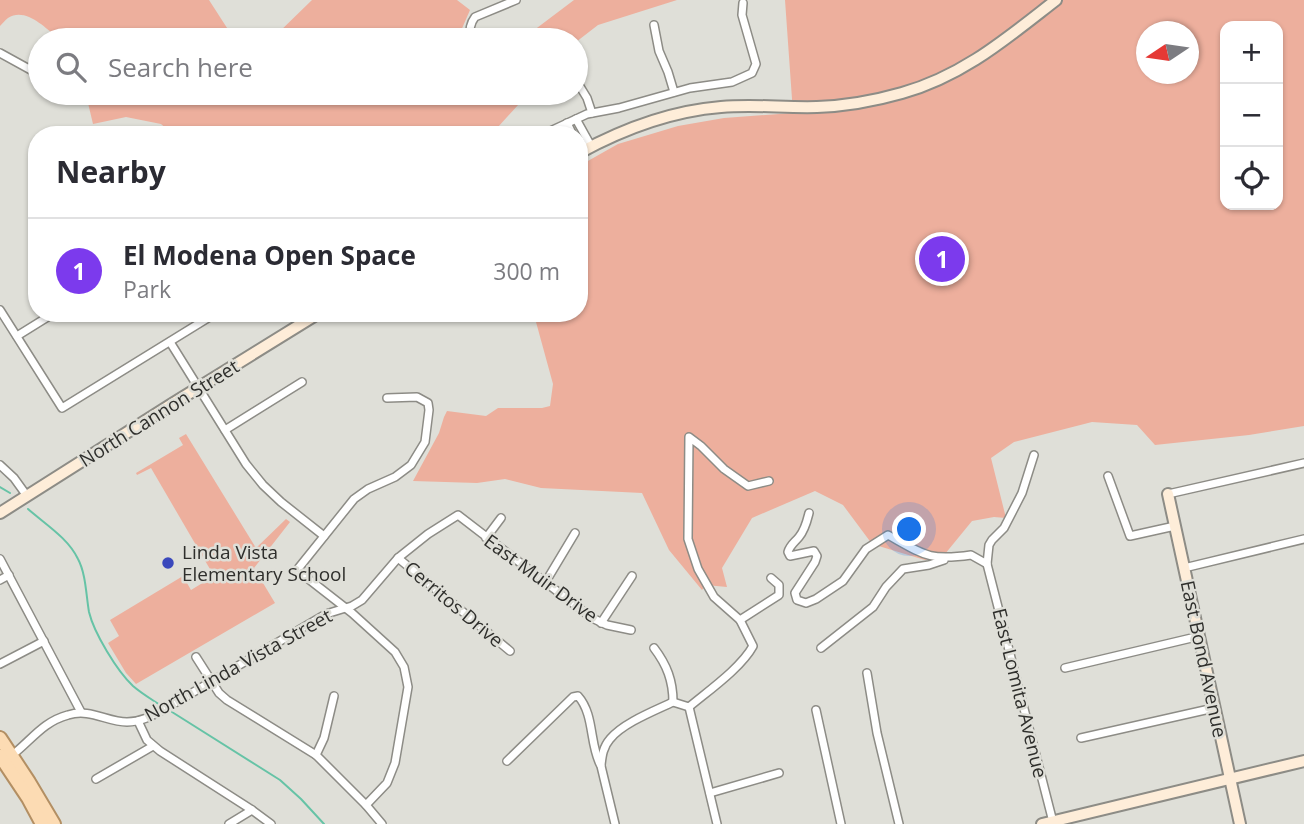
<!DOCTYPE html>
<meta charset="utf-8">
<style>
:root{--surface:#fff;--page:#f2f2f3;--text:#2b2b33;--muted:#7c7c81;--line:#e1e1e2;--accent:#7c3aed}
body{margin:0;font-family:"Open Sans",sans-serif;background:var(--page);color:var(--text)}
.controls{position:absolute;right:21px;top:21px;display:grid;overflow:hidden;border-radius:14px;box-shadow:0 2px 5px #0004}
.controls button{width:63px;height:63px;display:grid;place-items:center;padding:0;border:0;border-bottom:2px solid var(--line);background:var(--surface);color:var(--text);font:35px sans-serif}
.compass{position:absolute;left:1136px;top:21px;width:63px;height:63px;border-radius:50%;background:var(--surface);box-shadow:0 2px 5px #0004;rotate:257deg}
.you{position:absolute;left:910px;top:530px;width:24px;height:24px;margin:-18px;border:5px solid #fff;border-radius:50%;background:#1a73e8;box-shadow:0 0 0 10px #1a73e833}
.badge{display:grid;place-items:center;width:46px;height:46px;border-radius:50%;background:var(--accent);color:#fff;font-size:23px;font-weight:700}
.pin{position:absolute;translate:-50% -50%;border:4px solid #fff;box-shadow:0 2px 7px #0006}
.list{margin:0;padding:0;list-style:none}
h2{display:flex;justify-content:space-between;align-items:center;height:91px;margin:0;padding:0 28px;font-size:30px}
h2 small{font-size:23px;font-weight:400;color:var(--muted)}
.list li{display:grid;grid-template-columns:46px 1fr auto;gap:21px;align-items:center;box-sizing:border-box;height:105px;padding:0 28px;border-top:2px solid var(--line)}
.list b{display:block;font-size:26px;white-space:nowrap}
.list p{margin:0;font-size:23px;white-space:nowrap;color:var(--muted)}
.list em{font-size:23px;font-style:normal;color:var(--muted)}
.icon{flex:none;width:38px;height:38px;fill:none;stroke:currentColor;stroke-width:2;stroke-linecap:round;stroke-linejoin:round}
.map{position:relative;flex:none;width:1304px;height:824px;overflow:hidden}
.search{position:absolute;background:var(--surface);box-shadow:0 2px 5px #0004;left:28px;top:28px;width:560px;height:77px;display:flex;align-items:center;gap:18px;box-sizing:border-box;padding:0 24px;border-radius:38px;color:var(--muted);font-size:26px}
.panel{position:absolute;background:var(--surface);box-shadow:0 2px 5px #0004;left:28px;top:126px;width:560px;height:196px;border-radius:28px}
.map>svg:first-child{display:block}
.green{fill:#edaf9d;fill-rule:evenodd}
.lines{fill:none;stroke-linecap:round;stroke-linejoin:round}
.stream{stroke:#66c3a6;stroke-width:2}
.street-casing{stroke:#8d8c86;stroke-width:10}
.secondary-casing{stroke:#8d8c86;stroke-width:14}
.primary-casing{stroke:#b38f63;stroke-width:16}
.street{stroke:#fff;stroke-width:7}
.secondary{stroke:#feedd9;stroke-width:10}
.primary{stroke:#fcdbb3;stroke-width:12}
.poi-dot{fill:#3a48bc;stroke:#dfdfd8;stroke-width:2.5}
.labels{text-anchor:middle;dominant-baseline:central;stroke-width:5;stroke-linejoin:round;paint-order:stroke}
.street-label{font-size:19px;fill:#2f2f2c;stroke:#dfdfd8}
.poi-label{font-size:19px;fill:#2f2f2c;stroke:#dfdfd8;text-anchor:start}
</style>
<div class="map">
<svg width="1304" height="824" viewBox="0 0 1304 824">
<rect width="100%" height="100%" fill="#dfdfd8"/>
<g class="green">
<path d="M 0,0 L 209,0 L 229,31 L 275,36 L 312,0 L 457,0 L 470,10 L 457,40 L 59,40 L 56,36 C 44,27 25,7 8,18 C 5,20 3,23 0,26 Z"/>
<path d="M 574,0 L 677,0 L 598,25 L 576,42 L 576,40 L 521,40 Z"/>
<path d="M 785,0 L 1304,0 L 1304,426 L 1249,435 L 1155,445 L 1137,425 L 1092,422 L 1014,442 L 991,458 L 1006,518 L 994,517 L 972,521 L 945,554 L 925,560 L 872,544 L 843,505 L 815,491 L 752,518 L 722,568 L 727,587 L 706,585 L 702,590 L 669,550 L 642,493 L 541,488 L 505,479 L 477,483 L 413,481 L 439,433 L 444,417 L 447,411 L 486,416 L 498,408 L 542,408 L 550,406 L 553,384 L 536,322 L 543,313 L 579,313 L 579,166 L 618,144 L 678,126 L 724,118 L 793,113 ZM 1225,26 L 1278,26 L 1278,205 L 1225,205 ZM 1146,32 L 1188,32 L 1188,74 L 1146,74 Z"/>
<path d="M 81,93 L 529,93 L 498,127 L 500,135 L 174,135 L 161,124 L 126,117 L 93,124 L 88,103 L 78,101 Z"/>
<path d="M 186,434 L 256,548 L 286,519 L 290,522 L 254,568 L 275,603 L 136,684 L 126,673 L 108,643 L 119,636 L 110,620 L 183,576 L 191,590 L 214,576 L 151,468 L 137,475 L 136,473 L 183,445 L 179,438 Z"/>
</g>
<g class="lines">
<g class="stream">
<path d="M 0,487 L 10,493"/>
<path d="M 28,509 C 45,524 68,538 78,559 C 86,574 86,595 89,612 C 94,633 117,671 133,686 C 141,693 151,699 160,705"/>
<path d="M 172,712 L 280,780 L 301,799 L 324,824"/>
</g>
<g class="street-casing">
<g id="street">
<path d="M 654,25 L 659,51 L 668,72 L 674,92"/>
<path d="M 470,40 C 470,31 469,25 475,17 L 516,0"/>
<path d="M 0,53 L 40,75"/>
<path d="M 576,80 L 587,98 L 592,113"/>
<path d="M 576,119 L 591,146"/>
<path d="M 567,123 L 573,135"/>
<path d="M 544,134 L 587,114 L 619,108 L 690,88 L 732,82 L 752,73 L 756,64 L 742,15 L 743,3"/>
<path d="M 0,310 L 62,408 L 216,313"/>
<path d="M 391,315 L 405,313"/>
<path d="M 486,317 L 490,313"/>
<path d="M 17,336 L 54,313"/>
<path d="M 170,342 L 246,464 L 263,485 L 281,502 L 324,536"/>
<path d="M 225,430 L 302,382"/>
<path d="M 1034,455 L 1022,493 L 1004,528 L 992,540 L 989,545 L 987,564 L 1053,822"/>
<path d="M 0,465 L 14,478 L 27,496"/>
<path d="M 1108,476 L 1130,536 L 1175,526"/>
<path d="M 1168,494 L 1304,463"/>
<path d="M 809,513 C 807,521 805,530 799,537 C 794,543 790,545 788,552 L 790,556 L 814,551 L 817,556 L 815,562 L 795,593 L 797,600 L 806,603 L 816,599 L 843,581 L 866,549 L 888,535 C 924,555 929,561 971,555 L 987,564"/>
<path d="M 486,538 L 501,518"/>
<path d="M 398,558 L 510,651"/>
<path d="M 0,559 L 81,712"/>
<path d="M 1184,568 L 1304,539"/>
<path d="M 0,580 L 9,575"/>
<path d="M 545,583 L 575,533"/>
<path d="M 740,620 L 779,595 L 779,585 L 771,578"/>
<path d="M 601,623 L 632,576"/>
<path d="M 654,648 C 667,665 673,681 673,702"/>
<path d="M 821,648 L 873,607 L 886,587 L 903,569 L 929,565 L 944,560"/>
<path d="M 196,657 L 219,693 L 227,700 L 316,755 L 366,805 L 382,824"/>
<path d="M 0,664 L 44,641"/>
<path d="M 1065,668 L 1200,636"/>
<path d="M 867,673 L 877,733 L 899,824"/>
<path d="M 689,707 C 708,691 741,668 753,646 L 740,620 L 714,597 L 698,569 L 688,539 L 689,437 L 701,446 L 724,469 L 748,486 L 769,481"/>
<path d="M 689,707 L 717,824"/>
<path d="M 816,710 L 841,824"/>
<path d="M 138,721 L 147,740 L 160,751 L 252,810 L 271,824"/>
<path d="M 1081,738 L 1214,708"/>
<path d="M 316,755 L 324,738 L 334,696"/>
<path d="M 11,756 C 31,741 42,722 68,715 C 90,708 107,722 127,722 C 143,722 155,714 168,707 L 326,614 L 352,606 L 362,600 L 398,558 L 428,534 L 458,515 L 592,618 L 607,625 L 631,630"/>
<path d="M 507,761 L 573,697 L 578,696 C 595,715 589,745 601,766 L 615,824"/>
<path d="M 601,765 C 602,756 603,747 610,739 C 623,723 654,711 673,702 L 689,707"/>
<path d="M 96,779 L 153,746"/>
<path d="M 710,793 L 779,773"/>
<path d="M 366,805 L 387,783 L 395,763 L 408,687 L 404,667 L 395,652 L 352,613 L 297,570 L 354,499 L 368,489 L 395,477 L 411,465 L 425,442 L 429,410 L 428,403 L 417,397 L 387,398"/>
<path d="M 229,824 L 252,810"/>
</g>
</g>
<g class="secondary-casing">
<g id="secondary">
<path d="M 579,153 C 623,129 671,111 721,107 C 753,104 785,108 817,107 C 846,106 874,101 902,93 C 963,76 1007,38 1056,0"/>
<path d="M 1168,494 L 1240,824"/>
<path d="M 0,513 L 172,404 L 319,313"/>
<path d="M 1042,824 L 1304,761"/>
</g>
</g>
<g class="primary-casing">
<g id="primary">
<path d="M 0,738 L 29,782 L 54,824"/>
<path d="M 0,756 L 28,798 L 42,824"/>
</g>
</g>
<use href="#street" class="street"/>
<use href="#secondary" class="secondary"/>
<use href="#primary" class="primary"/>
</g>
<circle class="poi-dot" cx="168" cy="563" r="7"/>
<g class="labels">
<g class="street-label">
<text transform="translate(159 413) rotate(-32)">North Cannon Street</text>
<text transform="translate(541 578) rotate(36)">East Muir Drive</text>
<text transform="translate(454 604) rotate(40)">Cerritos Drive</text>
<text transform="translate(1204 659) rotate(78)">East Bond Avenue</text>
<text transform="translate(238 665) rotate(-29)">North Linda Vista Street</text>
<text transform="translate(1020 693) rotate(76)">East Lomita Avenue</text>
</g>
<g class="poi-label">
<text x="182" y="552">Linda Vista<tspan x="182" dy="22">Elementary School</tspan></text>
</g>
</g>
</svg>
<div class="controls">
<button>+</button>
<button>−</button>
<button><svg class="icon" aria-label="locate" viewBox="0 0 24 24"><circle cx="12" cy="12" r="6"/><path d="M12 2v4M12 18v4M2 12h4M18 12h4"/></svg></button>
</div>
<svg class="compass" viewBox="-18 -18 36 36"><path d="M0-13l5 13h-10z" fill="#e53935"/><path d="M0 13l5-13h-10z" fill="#7c7c81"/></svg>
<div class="you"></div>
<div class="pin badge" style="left:942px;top:259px">1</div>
<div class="search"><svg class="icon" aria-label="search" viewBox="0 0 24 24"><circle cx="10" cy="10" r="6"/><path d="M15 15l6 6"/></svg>Search here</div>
<section class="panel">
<h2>Nearby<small></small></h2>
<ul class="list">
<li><span class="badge">1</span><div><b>El Modena Open Space</b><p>Park</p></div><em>300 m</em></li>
</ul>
</section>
</div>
